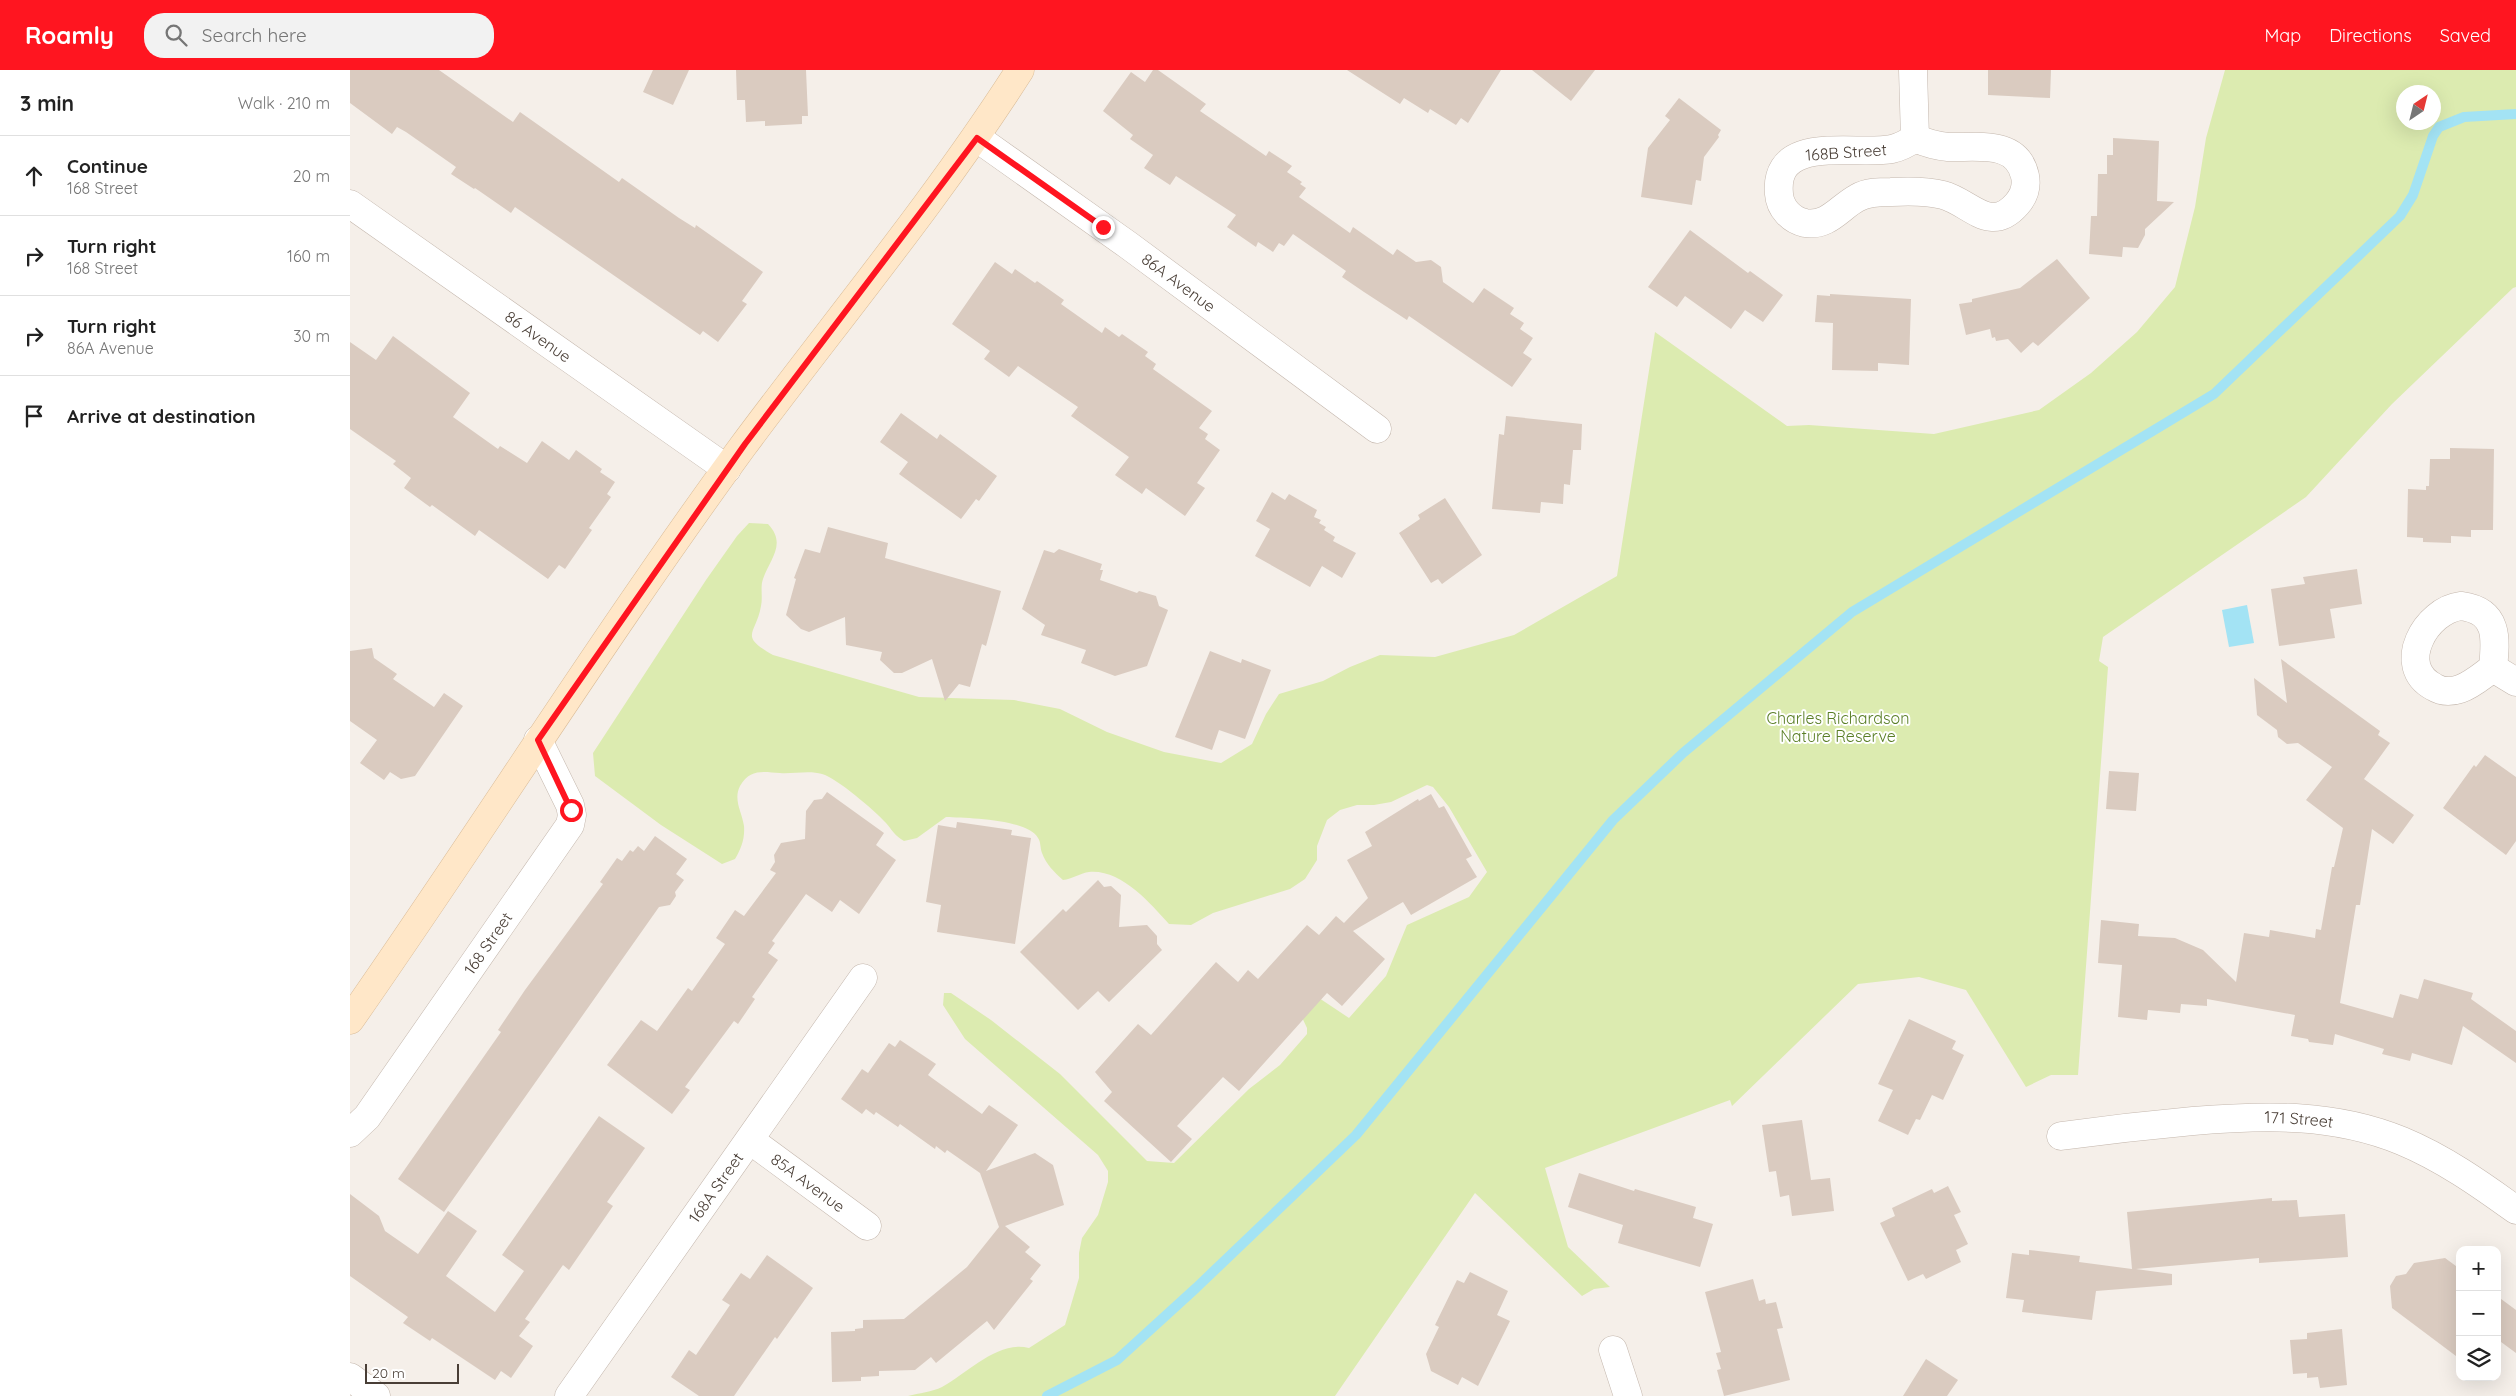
<!DOCTYPE html>
<meta charset="utf-8">
<style>
:root{--surface:#fff;--page:#f2f2f2;--text:#222;--muted:#767676;--line:#e0e0e0;--accent:#ff1520}
body{margin:0;font-family:Quicksand,sans-serif;background:var(--page);color:var(--text)}
.controls{position:absolute;right:15px;bottom:15px;display:grid;overflow:hidden;border-radius:10px;box-shadow:0 5px 20px #0002}
.controls button{width:45px;height:45px;display:grid;place-items:center;padding:0;border:0;border-bottom:1px solid var(--line);background:var(--surface);color:var(--text);font:25px sans-serif}
.compass{position:absolute;left:2046px;top:15px;width:45px;height:45px;border-radius:50%;background:var(--surface);box-shadow:0 5px 20px #0002;rotate:35deg}
.scale{position:absolute;left:15px;bottom:12px;width:94px;box-sizing:border-box;padding-left:5px;border:2px solid #493e36;border-top:0;font-size:14px;line-height:18px;white-space:nowrap;color:#493e36;-webkit-text-stroke:4px #fff;paint-order:stroke}
.stop{position:absolute;width:15px;height:15px;margin:-11px;border:4px solid #ff1520;border-radius:50%;background:#fff}
.stop.end{background:#ff1520;border-color:#fff;box-shadow:0 1px 5px #0008}
.list{margin:0;padding:0;list-style:none}
h2{display:flex;justify-content:space-between;align-items:center;height:65px;margin:0;padding:0 20px;font-size:21px}
h2 small{font-size:16px;font-weight:400;color:var(--muted)}
.list li{display:grid;grid-template-columns:32px 1fr auto;gap:15px;align-items:center;box-sizing:border-box;height:80px;padding:0 20px;border-top:1px solid var(--line)}
.list b{display:block;font-size:19px;white-space:nowrap}
.list p{margin:0;font-size:16px;white-space:nowrap;color:var(--muted)}
.list em{font-size:16px;font-style:normal;color:var(--muted)}
.icon{flex:none;width:28px;height:28px;fill:none;stroke:currentColor;stroke-width:2;stroke-linecap:round;stroke-linejoin:round}
.map{position:relative;flex:none;width:2166px;height:1326px;overflow:hidden}
header{display:flex;align-items:center;gap:30px;box-sizing:border-box;height:70px;padding:0 25px;background:var(--accent);color:#fff}
header strong{font-size:24px}
nav{display:flex;gap:28px;margin-inline-start:auto;font-size:18px}
.search{width:350px;height:45px;background:var(--page);display:flex;align-items:center;gap:12px;box-sizing:border-box;padding:0 18px;border-radius:20px;color:var(--muted);font-size:19px}
main{display:flex}
aside{flex:1;background:var(--surface)}
.map>svg:first-child{display:block}
.green{fill:#dcebb0;fill-rule:evenodd}
.water{fill:#a3e3f4}
.lines{fill:none;stroke-linecap:round;stroke-linejoin:round}
.stream{stroke:#a3e3f4;stroke-width:10}
.building{fill:#dacbc0}
.minor-casing{stroke:#c4b7ad;stroke-width:29}
.secondary-casing{stroke:#dabc98;stroke-width:29}
.minor{stroke:#fff;stroke-width:28}
.secondary{stroke:#ffe7c8;stroke-width:28}
.route{stroke:#ff1520;stroke-width:6}
.labels{text-anchor:middle;dominant-baseline:central;stroke-width:4;stroke-linejoin:round;paint-order:stroke}
.street-label{font-size:16px;fill:#493e36;stroke:#fff}
.park-label{font-size:16px;fill:#597e26;stroke:#fff}
</style>
<header>
<strong>Roamly</strong>
<div class="search"><svg class="icon" aria-label="search" viewBox="0 0 24 24"><circle cx="10" cy="10" r="6"/><path d="M15 15l6 6"/></svg>Search here</div>
<nav><a>Map</a><a>Directions</a><a>Saved</a></nav>
</header>
<main>
<aside>
<h2>3 min<small>Walk · 210 m</small></h2>
<ul class="list">
<li><svg class="icon" aria-label="ahead" viewBox="0 0 24 24"><path d="M12 20V5M6 11l6-6 6 6"/></svg><div><b>Continue</b><p>168 Street</p></div><em>20 m</em></li>
<li><svg class="icon" aria-label="right" viewBox="0 0 24 24"><path d="M7 20v-9h11M14 6l5 5-5 5"/></svg><div><b>Turn right</b><p>168 Street</p></div><em>160 m</em></li>
<li><svg class="icon" aria-label="right" viewBox="0 0 24 24"><path d="M7 20v-9h11M14 6l5 5-5 5"/></svg><div><b>Turn right</b><p>86A Avenue</p></div><em>30 m</em></li>
<li><svg class="icon" aria-label="arrive" viewBox="0 0 24 24"><path d="M6 21V4h12l-3 4 3 4H6"/></svg><div><b>Arrive at destination</b></div></li>
</ul>
</aside>
<div class="map">
<svg width="2166" height="1326" viewBox="0 0 2166 1326">
<rect width="100%" height="100%" fill="#f5efe9"/>
<path class="green" d="M 1875,0 L 2166,0 L 2166,217 L 2163,218 L 2042,334 L 1956,427 L 1753,567 L 1749,591 L 1758,597 L 1728,1005 L 1701,1005 L 1676,1017 L 1616,920 L 1569,907 L 1508,914 L 1382,1036 L 1380,1030 L 1195,1098 L 1218,1177 L 1260,1217 L 1244,1219 L 1232,1226 L 1125,1123 L 985,1326 L 558,1326 C 569,1323 582,1322 592,1317 C 618,1303 648,1270 679,1278 L 715,1255 L 729,1208 L 729,1183 L 732,1168 L 748,1145 L 758,1112 L 758,1101 L 748,1085 L 615,969 L 593,935 L 594,923 L 601,923 L 641,950 L 710,1004 L 797,1091 L 824,1093 L 899,1019 L 930,995 L 957,964 L 957,958 L 949,941 L 960,922 L 999,948 L 1036,906 L 1057,855 L 1119,827 L 1137,802 L 1099,737 L 1083,717 L 1077,715 L 1041,732 L 1024,735 L 1007,735 L 990,740 L 977,750 L 967,776 L 967,790 L 955,809 L 940,819 L 863,843 L 841,855 L 819,854 C 800,833 771,799 739,802 C 731,803 722,809 713,810 C 704,802 696,794 692,783 C 690,778 691,772 688,768 C 678,749 617,748 596,747 L 567,768 L 554,771 C 545,766 542,760 536,753 C 525,741 487,708 472,704 C 460,700 443,704 430,703 C 414,702 400,698 390,716 C 383,730 392,742 394,756 C 395,769 391,779 385,789 L 372,794 L 311,755 L 245,706 L 243,683 L 356,510 L 387,466 L 399,453 L 418,454 C 437,474 420,489 413,509 C 410,517 413,527 411,536 C 406,565 388,565 423,585 L 569,627 L 664,630 L 710,639 L 757,662 L 814,682 L 871,693 L 902,674 L 916,644 L 929,624 L 973,611 L 1000,597 L 1030,585 L 1085,587 L 1164,565 L 1267,506 L 1305,262 L 1437,356 L 1459,355 L 1584,364 L 1689,340 L 1741,303 L 1787,262 L 1825,217 L 1845,137 L 1856,68 ZM 2054,22 L 2084,22 L 2084,52 L 2054,52 Z"/>
<path class="water" d="M 1897,535 L 1904,573 L 1879,577 L 1872,540 Z"/>
<g class="lines">
<path class="stream" d="M 697,1326 L 767,1290 L 846,1218 L 1006,1065 L 1263,750 L 1333,683 L 1502,542 L 1864,324 L 2050,146 L 2063,125 L 2083,66 L 2089,57 L 2114,47 L 2166,44"/>
</g>
<g class="building">
<path d="M 0,0 L 89,0 L 163,52 L 170,42 L 269,112 L 272,108 L 329,148 L 345,158 L 346,155 L 413,202 L 392,231 L 397,234 L 368,272 L 353,261 L 350,265 L 165,137 L 161,143 L 125,118 L 124,119 L 101,104 L 106,97 L 56,62 L 47,57 L 42,64 L 0,33 Z"/>
<path d="M 303,0 L 339,0 L 323,35 L 293,22 Z"/>
<path d="M 386,0 L 456,0 L 458,46 L 452,46 L 452,54 L 415,56 L 415,51 L 396,52 L 395,30 L 387,30 Z"/>
<path d="M 803,0 L 808,0 L 856,34 L 850,41 L 916,86 L 919,81 L 942,96 L 937,102 L 952,112 L 950,114 L 956,118 L 949,127 L 1000,163 L 1003,157 L 1043,185 L 1047,179 L 1066,192 L 1081,190 L 1091,197 L 1093,212 L 1123,233 L 1134,218 L 1164,238 L 1160,244 L 1174,253 L 1170,259 L 1183,268 L 1173,283 L 1182,289 L 1162,317 L 1059,246 L 1057,250 L 1014,222 L 992,207 L 996,201 L 943,164 L 934,176 L 929,173 L 923,182 L 908,172 L 906,177 L 877,157 L 886,145 L 826,106 L 820,115 L 794,98 L 803,85 L 780,69 L 783,65 L 753,41 L 781,2 L 795,12 Z"/>
<path d="M 997,0 L 1151,0 L 1118,53 L 1111,48 L 1106,55 L 1080,39 L 1078,43 L 1054,28 L 1050,34 Z"/>
<path d="M 1182,0 L 1245,0 L 1221,31 Z"/>
<path d="M 1638,0 L 1701,0 L 1700,28 L 1638,25 Z"/>
<path d="M 1329,28 L 1371,60 L 1368,65 L 1369,67 L 1354,87 L 1351,111 L 1346,110 L 1342,135 L 1291,127 L 1298,78 L 1320,50 L 1315,46 Z"/>
<path d="M 1763,68 L 1809,71 L 1807,131 L 1824,132 L 1795,159 L 1795,165 L 1788,178 L 1773,177 L 1772,187 L 1739,184 L 1741,146 L 1747,146 L 1748,104 L 1757,104 L 1757,85 L 1763,85 Z"/>
<path d="M 1340,160 L 1398,203 L 1400,201 L 1433,225 L 1413,252 L 1395,240 L 1381,259 L 1335,226 L 1327,237 L 1298,217 Z"/>
<path d="M 1707,189 L 1740,228 L 1688,276 L 1683,272 L 1671,283 L 1658,269 L 1646,271 L 1645,267 L 1642,268 L 1640,259 L 1616,265 L 1609,234 L 1622,232 L 1622,229 L 1670,218 Z"/>
<path d="M 645,192 L 662,204 L 665,199 L 685,213 L 687,211 L 714,230 L 711,234 L 752,263 L 755,257 L 769,267 L 772,264 L 798,282 L 795,286 L 806,294 L 803,299 L 862,341 L 849,358 L 858,364 L 855,369 L 870,380 L 847,413 L 855,418 L 835,446 L 796,418 L 792,424 L 765,405 L 779,387 L 721,346 L 728,337 L 668,296 L 659,307 L 634,289 L 640,281 L 602,254 Z"/>
<path d="M 1480,224 L 1561,229 L 1559,295 L 1528,293 L 1528,301 L 1482,300 L 1483,253 L 1465,252 L 1467,225 L 1480,226 Z"/>
<path d="M 43,266 L 120,323 L 103,347 L 148,379 L 150,376 L 177,393 L 192,371 L 219,390 L 226,380 L 252,399 L 250,402 L 265,412 L 257,424 L 261,427 L 239,458 L 242,460 L 215,499 L 209,495 L 198,509 L 129,460 L 125,466 L 82,435 L 80,437 L 54,418 L 61,408 L 43,394 L 46,391 L 0,359 L 0,272 L 26,290 Z"/>
<path d="M 551,343 L 587,369 L 590,364 L 647,406 L 629,431 L 626,429 L 611,449 L 549,404 L 558,392 L 530,372 Z"/>
<path d="M 1156,346 L 1232,354 L 1231,380 L 1223,380 L 1220,415 L 1214,414 L 1213,434 L 1191,432 L 1190,443 L 1142,439 L 1149,364 L 1154,365 Z"/>
<path d="M 2100,378 L 2144,379 L 2143,460 L 2121,460 L 2121,467 L 2101,466 L 2101,473 L 2073,472 L 2073,468 L 2057,467 L 2058,419 L 2076,420 L 2076,416 L 2079,416 L 2080,389 L 2100,389 Z"/>
<path d="M 922,422 L 935,430 L 939,424 L 967,440 L 964,447 L 971,450 L 969,453 L 976,457 L 974,460 L 985,467 L 983,471 L 1006,483 L 992,508 L 972,496 L 960,517 L 905,486 L 920,459 L 906,451 Z"/>
<path d="M 1095,428 L 1132,485 L 1092,514 L 1088,509 L 1081,513 L 1049,463 L 1070,449 L 1068,445 Z"/>
<path d="M 478,457 L 538,473 L 535,488 L 651,521 L 636,576 L 632,574 L 620,617 L 609,614 L 595,631 L 582,589 L 552,603 L 544,603 L 530,590 L 532,582 L 496,575 L 495,547 L 459,562 L 451,559 L 436,545 L 446,509 L 444,508 L 455,479 L 470,483 Z"/>
<path d="M 709,479 L 752,494 L 750,500 L 753,500 L 750,510 L 787,523 L 789,521 L 806,526 L 809,536 L 818,540 L 797,596 L 765,606 L 731,593 L 736,580 L 691,565 L 695,555 L 672,539 L 694,480 L 704,483 Z"/>
<path d="M 2007,499 L 2012,534 L 1980,539 L 1985,568 L 1929,576 L 1921,519 L 1955,514 L 1953,507 Z"/>
<path d="M 22,578 L 24,588 L 47,604 L 43,609 L 84,637 L 94,623 L 113,636 L 65,706 L 51,709 L 40,702 L 34,710 L 10,693 L 27,670 L 0,651 L 0,581 Z"/>
<path d="M 860,581 L 891,593 L 892,589 L 921,600 L 895,669 L 869,660 L 862,680 L 825,667 Z"/>
<path d="M 1931,589 L 2030,661 L 2028,665 L 2040,673 L 2014,709 L 2064,745 L 2043,774 L 2022,759 L 2010,835 L 2006,835 L 1990,933 L 2043,948 L 2050,924 L 2068,929 L 2074,909 L 2123,923 L 2121,929 L 2166,961 L 2166,993 L 2113,956 L 2102,995 L 2062,983 L 2060,991 L 2032,984 L 2034,979 L 1985,964 L 1983,975 L 1959,972 L 1958,969 L 1941,966 L 1945,945 L 1857,929 L 1857,936 L 1831,934 L 1830,943 L 1798,940 L 1797,950 L 1768,947 L 1772,895 L 1748,893 L 1751,850 L 1789,854 L 1788,866 L 1825,868 L 1853,880 L 1886,912 L 1894,863 L 1919,867 L 1920,860 L 1965,868 L 1966,859 L 1971,860 L 1982,797 L 1984,797 L 1993,758 L 1956,730 L 1982,697 L 1948,673 L 1937,674 L 1928,667 L 1927,660 L 1907,645 L 1904,608 L 1937,633 Z"/>
<path d="M 2135,685 L 2166,707 L 2166,771 L 2156,785 L 2093,738 L 2124,695 L 2126,697 Z"/>
<path d="M 1759,701 L 1789,703 L 1786,741 L 1756,739 Z"/>
<path d="M 477,722 L 534,763 L 526,775 L 546,790 L 509,844 L 490,830 L 482,842 L 456,824 L 422,871 L 425,873 L 418,883 L 428,890 L 402,927 L 405,929 L 388,954 L 384,951 L 335,1017 L 340,1020 L 322,1044 L 257,995 L 291,950 L 307,961 L 338,918 L 342,921 L 375,874 L 366,868 L 385,840 L 394,846 L 426,803 L 420,800 L 425,792 L 424,785 L 431,773 L 455,769 L 456,741 L 464,730 L 472,729 Z"/>
<path d="M 1081,724 L 1089,738 L 1094,736 L 1122,786 L 1116,789 L 1127,807 L 1061,845 L 1053,832 L 1003,861 L 1035,889 L 992,936 L 977,923 L 889,1021 L 873,1007 L 827,1056 L 842,1069 L 821,1092 L 754,1031 L 762,1022 L 745,1002 L 788,954 L 801,965 L 866,892 L 888,912 L 898,900 L 908,909 L 957,855 L 969,865 L 986,846 L 994,853 L 1018,828 L 997,790 L 1022,776 L 1015,762 L 1068,729 L 1069,731 Z"/>
<path d="M 607,752 L 662,760 L 661,765 L 681,768 L 665,874 L 587,862 L 591,835 L 576,832 L 588,755 L 606,758 Z"/>
<path d="M 305,766 L 337,789 L 326,804 L 334,810 L 325,822 L 326,826 L 320,835 L 309,837 L 94,1142 L 48,1109 L 151,962 L 148,960 L 175,920 L 253,814 L 250,812 L 267,788 L 272,791 L 280,780 L 283,782 L 288,776 L 294,781 Z"/>
<path d="M 748,810 L 754,817 L 761,816 L 771,825 L 769,857 L 797,855 L 807,866 L 807,874 L 812,880 L 759,932 L 748,921 L 728,940 L 670,882 L 713,839 L 716,842 Z"/>
<path d="M 1559,949 L 1606,971 L 1602,979 L 1614,985 L 1593,1030 L 1582,1025 L 1570,1050 L 1566,1049 L 1558,1065 L 1528,1051 L 1543,1020 L 1528,1014 Z"/>
<path d="M 550,970 L 586,994 L 578,1005 L 582,1008 L 632,1044 L 639,1035 L 668,1055 L 636,1101 L 685,1083 L 703,1095 L 714,1135 L 655,1156 L 680,1177 L 675,1182 L 691,1195 L 680,1209 L 683,1211 L 644,1260 L 637,1251 L 586,1293 L 581,1287 L 565,1300 L 529,1301 L 529,1306 L 511,1307 L 511,1311 L 482,1312 L 481,1262 L 505,1261 L 505,1259 L 513,1258 L 513,1250 L 554,1249 L 617,1197 L 649,1157 L 630,1103 L 597,1080 L 595,1083 L 586,1076 L 585,1079 L 550,1054 L 548,1057 L 526,1042 L 524,1045 L 516,1039 L 512,1044 L 491,1029 L 512,999 L 518,1003 L 539,973 L 545,977 Z"/>
<path d="M 249,1046 L 295,1078 L 257,1132 L 263,1136 L 219,1200 L 213,1195 L 175,1249 L 180,1252 L 169,1266 L 183,1276 L 161,1308 L 151,1301 L 145,1310 L 82,1268 L 80,1271 L 53,1253 L 58,1247 L 0,1206 L 0,1124 L 29,1146 L 35,1161 L 68,1184 L 98,1141 L 127,1161 L 96,1206 L 145,1242 L 174,1201 L 152,1185 Z"/>
<path d="M 1452,1050 L 1461,1110 L 1480,1108 L 1484,1141 L 1442,1146 L 1439,1125 L 1430,1127 L 1426,1101 L 1419,1102 L 1412,1055 Z"/>
<path d="M 1229,1103 L 1284,1121 L 1285,1119 L 1346,1137 L 1343,1148 L 1363,1154 L 1350,1197 L 1268,1173 L 1273,1155 L 1218,1137 Z"/>
<path d="M 1598,1116 L 1611,1142 L 1604,1145 L 1618,1174 L 1606,1180 L 1611,1192 L 1576,1209 L 1573,1204 L 1558,1211 L 1530,1153 L 1545,1146 L 1542,1138 L 1582,1119 L 1584,1123 Z"/>
<path d="M 1922,1128 L 1922,1131 L 1947,1130 L 1949,1147 L 1995,1144 L 1998,1187 L 1909,1193 L 1909,1188 L 1786,1199 L 1822,1204 L 1822,1215 L 1746,1221 L 1742,1250 L 1672,1242 L 1674,1230 L 1656,1228 L 1662,1183 L 1679,1185 L 1679,1180 L 1730,1186 L 1729,1192 L 1782,1199 L 1777,1142 Z"/>
<path d="M 417,1185 L 463,1218 L 427,1269 L 425,1267 L 384,1326 L 349,1326 L 321,1307 L 339,1280 L 346,1285 L 380,1235 L 372,1230 L 391,1203 L 400,1209 Z"/>
<path d="M 2095,1188 L 2110,1199 L 2110,1289 L 2042,1238 L 2040,1216 L 2046,1206 L 2056,1204 L 2064,1193 Z"/>
<path d="M 1120,1202 L 1158,1221 L 1147,1245 L 1160,1251 L 1128,1316 L 1112,1307 L 1108,1315 L 1081,1301 L 1076,1284 L 1089,1257 L 1085,1255 L 1107,1210 L 1114,1213 Z"/>
<path d="M 1403,1209 L 1409,1231 L 1415,1229 L 1416,1234 L 1426,1232 L 1433,1258 L 1427,1259 L 1440,1310 L 1374,1326 L 1367,1300 L 1371,1299 L 1366,1283 L 1371,1282 L 1355,1222 Z"/>
<path d="M 2147,1226 L 2166,1240 L 2166,1283 L 2147,1269 Z"/>
<path d="M 1992,1259 L 1997,1315 L 1970,1318 L 1968,1307 L 1957,1308 L 1957,1303 L 1943,1304 L 1940,1270 L 1957,1269 L 1957,1263 Z"/>
<path d="M 1576,1289 L 1608,1310 L 1597,1326 L 1553,1326 Z"/>
</g>
<g class="lines">
<g class="minor-casing">
<g id="minor">
<path d="M 1563,0 L 1565,68"/>
<path id="s1" d="M 627,68 L 778,175 L 1027,359"/>
<path d="M 1565,68 C 1576,73 1587,76 1598,77 C 1626,78 1667,69 1675,106 C 1677,116 1674,126 1667,134 C 1640,165 1620,132 1593,125 C 1577,121 1558,121 1541,122 C 1530,122 1517,122 1507,128 C 1490,137 1478,157 1455,153 C 1441,150 1430,138 1429,124 C 1423,63 1506,86 1542,79 C 1550,77 1558,73 1565,68 Z"/>
<path id="s2" d="M 0,134 L 377,399"/>
<path d="M 2111,536 C 2149,541 2146,569 2143,598 C 2133,605 2122,615 2110,619 C 2101,622 2092,622 2084,617 C 2044,596 2076,540 2111,536 Z"/>
<path d="M 2143,598 L 2166,612"/>
<path id="s3" d="M 0,1063 L 17,1047 L 220,755 L 222,745 L 220,735 L 188,670"/>
<path id="s4" d="M 1711,1066 C 1755,1060 1799,1055 1843,1051 C 1915,1045 1984,1043 2052,1071 C 2093,1088 2130,1114 2166,1140"/>
<path id="s5" d="M 400,1070 L 517,1156"/>
<path d="M 1263,1280 L 1278,1326"/>
<path d="M 0,1307 L 26,1326"/>
<path id="s6" d="M 219,1326 L 513,908"/>
</g>
</g>
<g class="secondary-casing">
<path id="secondary" d="M 0,950 C 133,760 256,563 393,376 C 486,251 586,131 670,0"/>
</g>
<use href="#minor" class="minor"/>
<use href="#secondary" class="secondary"/>
</g>
<g class="lines">
<path class="route" d="M 221,740 L 188,670 L 395,374 L 627,68 L 753,157"/>
</g>
<g class="labels">
<g class="street-label">
<text transform="translate(1496 82) rotate(-4)">168B Street</text>
<text stroke="none"><textPath href="#s1" startOffset="248">86A Avenue</textPath></text>
<text stroke="none"><textPath href="#s2" startOffset="230">86 Avenue</textPath></text>
<text stroke="none"><textPath href="#s3" startOffset="235">168 Street</textPath></text>
<text stroke="none"><textPath href="#s4" startOffset="239">171 Street</textPath></text>
<text stroke="none"><textPath href="#s5" startOffset="72">85A Avenue</textPath></text>
<text stroke="none"><textPath href="#s6" startOffset="255">168A Street</textPath></text>
</g>
<g class="park-label">
<text x="1488" y="648">Charles Richardson<tspan x="1488" dy="18">Nature Reserve</tspan></text>
</g>
</g>
</svg>
<div class="controls">
<button>+</button>
<button>−</button>
<button><svg class="icon" aria-label="layers" viewBox="0 0 24 24"><path d="M12 4l9 5-9 5-9-5zM3 14l9 5 9-5"/></svg></button>
</div>
<svg class="compass" viewBox="-18 -18 36 36"><path d="M0-13l5 13h-10z" fill="#e53935"/><path d="M0 13l5-13h-10z" fill="#767676"/></svg>
<div class="scale">20 m</div>
<div class="stop" style="left:221px;top:740px"></div>
<div class="stop end" style="left:753px;top:157px"></div>
</div>
</main>
